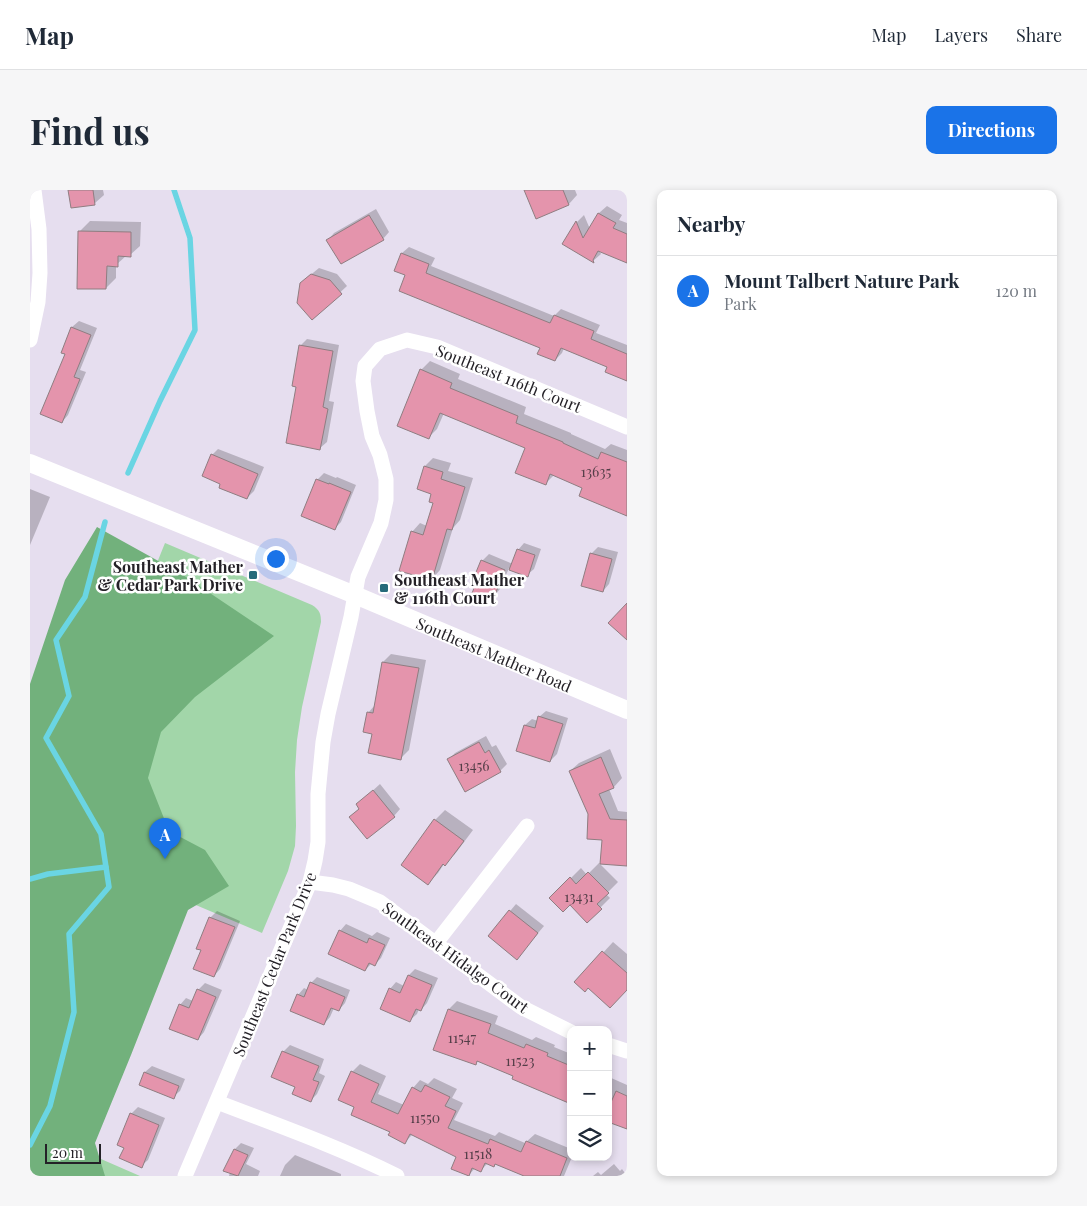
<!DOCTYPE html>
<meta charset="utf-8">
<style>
:root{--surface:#fff;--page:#f6f6f7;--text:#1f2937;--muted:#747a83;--line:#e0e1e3;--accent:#1a73e8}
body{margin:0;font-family:"Playfair Display",serif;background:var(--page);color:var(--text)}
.controls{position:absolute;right:15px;bottom:15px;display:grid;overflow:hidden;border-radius:10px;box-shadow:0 2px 8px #0003}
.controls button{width:45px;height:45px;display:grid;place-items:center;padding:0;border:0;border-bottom:1px solid var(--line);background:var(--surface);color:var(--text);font:25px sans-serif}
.scale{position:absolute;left:15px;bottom:12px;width:56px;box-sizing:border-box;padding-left:5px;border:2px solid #242127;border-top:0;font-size:14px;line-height:18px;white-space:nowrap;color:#242127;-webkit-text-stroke:4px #fff;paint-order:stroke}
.you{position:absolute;left:245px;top:368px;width:18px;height:18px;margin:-12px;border:4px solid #fff;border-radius:50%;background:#1a73e8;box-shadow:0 0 0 8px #1a73e833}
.badge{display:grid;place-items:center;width:32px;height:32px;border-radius:50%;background:var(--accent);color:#fff;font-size:16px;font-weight:700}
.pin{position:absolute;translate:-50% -41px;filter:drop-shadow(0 1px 2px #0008)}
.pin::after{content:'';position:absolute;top:26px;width:18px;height:15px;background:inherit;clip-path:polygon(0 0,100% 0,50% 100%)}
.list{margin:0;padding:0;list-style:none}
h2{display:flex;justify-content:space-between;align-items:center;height:65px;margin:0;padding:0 20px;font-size:21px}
h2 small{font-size:16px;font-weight:400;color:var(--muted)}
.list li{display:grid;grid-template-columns:32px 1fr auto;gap:15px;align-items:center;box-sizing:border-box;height:70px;padding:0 20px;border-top:1px solid var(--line)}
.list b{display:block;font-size:19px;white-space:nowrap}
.list p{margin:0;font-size:16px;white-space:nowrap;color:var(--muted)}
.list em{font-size:16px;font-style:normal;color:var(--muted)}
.icon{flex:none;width:28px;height:28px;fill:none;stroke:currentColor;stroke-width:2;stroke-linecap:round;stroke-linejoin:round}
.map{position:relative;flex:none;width:597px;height:986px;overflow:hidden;border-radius:10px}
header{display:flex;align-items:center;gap:30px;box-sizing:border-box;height:70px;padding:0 25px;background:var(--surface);border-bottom:1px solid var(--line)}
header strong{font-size:24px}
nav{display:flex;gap:28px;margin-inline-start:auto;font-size:18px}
.intro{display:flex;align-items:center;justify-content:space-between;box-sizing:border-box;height:120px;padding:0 30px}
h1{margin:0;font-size:35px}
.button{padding:12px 22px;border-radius:10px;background:var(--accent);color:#fff;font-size:18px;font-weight:700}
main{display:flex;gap:30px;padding:0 30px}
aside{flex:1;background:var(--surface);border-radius:10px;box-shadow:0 2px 8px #0003}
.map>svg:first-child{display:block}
.green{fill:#a2d6a9}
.forest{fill:#72b17c}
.shadow{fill:#0003}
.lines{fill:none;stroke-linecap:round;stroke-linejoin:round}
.stream{stroke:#6ad5e3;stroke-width:5.5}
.building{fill:#e494ac;stroke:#8f7d81}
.minor{stroke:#fff;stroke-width:15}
.tertiary{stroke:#fff;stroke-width:18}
.poi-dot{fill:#256a7a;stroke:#fff;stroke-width:2}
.labels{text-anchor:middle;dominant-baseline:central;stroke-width:5;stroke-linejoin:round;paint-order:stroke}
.number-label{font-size:14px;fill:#543e48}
.street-label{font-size:16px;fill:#242127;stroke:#fff}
.poi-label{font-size:16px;font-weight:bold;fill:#242127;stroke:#fff;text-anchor:end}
</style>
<header>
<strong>Map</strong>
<nav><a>Map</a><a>Layers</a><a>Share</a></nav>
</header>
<div class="intro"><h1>Find us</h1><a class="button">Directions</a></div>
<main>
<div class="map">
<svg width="597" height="986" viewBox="0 0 597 986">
<rect width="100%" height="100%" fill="#e6deef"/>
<path class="green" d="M 135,353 L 282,415 C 290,420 291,424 291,432 L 272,517 L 267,550 L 265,582 L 266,636 L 265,656 L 258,681 L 232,743 L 154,710 L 48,959 L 110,986 L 0,986 L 0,688 Z"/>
<path class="forest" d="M 67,337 L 150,383 L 244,446 L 165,507 L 131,542 L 118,588 L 139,641 L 175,660 L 199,696 L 158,720 L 101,865 L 65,953 L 75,986 L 0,986 L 0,494 L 35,390 Z"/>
<g class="shadow">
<path d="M 40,0 L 73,0 L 74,5 L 65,13 Z"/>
<path d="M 498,0 L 545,0 L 547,5 L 539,14 L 507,27 Z"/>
<path d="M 577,16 L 592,25 L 589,30 L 597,33 L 597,72 L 569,60 L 571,64 L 563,71 L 534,54 L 547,32 L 554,25 L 560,39 L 569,23 Z"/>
<path d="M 346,19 L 359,42 L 353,49 L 298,50 L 304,43 Z"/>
<path d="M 60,31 L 111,32 L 110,56 L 100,65 L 97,65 L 86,75 L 86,88 L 76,98 L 50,41 Z"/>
<path d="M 379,57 L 405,68 L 401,76 L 524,126 L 531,119 L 570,135 L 566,143 L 597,155 L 597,189 L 578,176 L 534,158 L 532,163 L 525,170 L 512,157 L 376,84 L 365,80 L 372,63 Z"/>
<path d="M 289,78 L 307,84 L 317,96 L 282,128 L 278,87 Z"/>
<path d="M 49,131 L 67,138 L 50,180 L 56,182 L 38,225 L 32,232 L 36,164 L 32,162 L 42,137 Z"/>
<path d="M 277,149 L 309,155 L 299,211 L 304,212 L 297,252 L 290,258 L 268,196 L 270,156 Z"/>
<path d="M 400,171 L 430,184 L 428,189 L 496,217 L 494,224 L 541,243 L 541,244 L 575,259 L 581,254 L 597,260 L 597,325 L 554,297 L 525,284 L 515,294 L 497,257 L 414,223 L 407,239 L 399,247 L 391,180 Z"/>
<path d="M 188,259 L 234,277 L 224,301 L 217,308 L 182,265 Z"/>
<path d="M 403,268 L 421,273 L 418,281 L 443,288 L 430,330 L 423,338 L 410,380 L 402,389 L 382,342 L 390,333 L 397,336 L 404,313 L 403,303 L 395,276 Z"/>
<path d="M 294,283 L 306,288 L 307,287 L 326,295 L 311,332 L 304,339 L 287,290 Z"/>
<path d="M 0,299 L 20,307 L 0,355 Z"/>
<path d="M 494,353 L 511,359 L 504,379 L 497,385 L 479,378 L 470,399 L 464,406 L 460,405 L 454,411 L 452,371 L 459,364 L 483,374 L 488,360 Z"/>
<path d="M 568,357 L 588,362 L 579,394 L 573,401 L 562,363 Z"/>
<path d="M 361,464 L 396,470 L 379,560 L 371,568 L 343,543 L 338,523 L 345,515 L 353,472 Z"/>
<path d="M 516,521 L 538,528 L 527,564 L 520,571 L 495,535 L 502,529 L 508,531 L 509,527 Z"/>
<path d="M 456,546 L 462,557 L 466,555 L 477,574 L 470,581 L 436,600 L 419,569 L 425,563 Z"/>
<path d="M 580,559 L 592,588 L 584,597 L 579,599 L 588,621 L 597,622 L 597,675 L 573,649 L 560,624 L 540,581 L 549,573 Z"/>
<path d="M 350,594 L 370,619 L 364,626 L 320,627 L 330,618 L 328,614 Z"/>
<path d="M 415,620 L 443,640 L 425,664 L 414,674 L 408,683 L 398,693 L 372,674 L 405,630 Z"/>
<path d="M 569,673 L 588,692 L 576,704 L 580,708 L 557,731 L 540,713 L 521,708 L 551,678 L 557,685 Z"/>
<path d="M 486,714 L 514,736 L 493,761 L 459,746 Z"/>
<path d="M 187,721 L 210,731 L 190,779 L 184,786 L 172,760 L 180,728 Z"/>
<path d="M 316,734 L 342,746 L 347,742 L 360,748 L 351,768 L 345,774 L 342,773 L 335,780 L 310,741 Z"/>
<path d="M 583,752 L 597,764 L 597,799 L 558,796 L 546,792 Z"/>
<path d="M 385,779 L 408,788 L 397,813 L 391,820 L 389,819 L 387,824 L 380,830 L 360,799 L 366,792 L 374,796 L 379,785 Z"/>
<path d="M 287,787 L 320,800 L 315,813 L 309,820 L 304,818 L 300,827 L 294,834 L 268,805 L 274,798 L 278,800 L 281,793 Z"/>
<path d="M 175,793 L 192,800 L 174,842 L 168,849 L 150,815 L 156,808 L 163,811 L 168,800 Z"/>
<path d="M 427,811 L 468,826 L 465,834 L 502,850 L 506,847 L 525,855 L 524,857 L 541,864 L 541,913 L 485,885 L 448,871 L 445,874 L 404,859 L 419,819 Z"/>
<path d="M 260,855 L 294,869 L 289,883 L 295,886 L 287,904 L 281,910 L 266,896 L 253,862 Z"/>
<path d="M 330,874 L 356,886 L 348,904 L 374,915 L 383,898 L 390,890 L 398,894 L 404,888 L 427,899 L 422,908 L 433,913 L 424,930 L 465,946 L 469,942 L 495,953 L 505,944 L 541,959 L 542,967 L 534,986 L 498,986 L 466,973 L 458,973 L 451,980 L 445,978 L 439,985 L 427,966 L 383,944 L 375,952 L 361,941 L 326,916 L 322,882 Z"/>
<path d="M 122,876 L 155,889 L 150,901 L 143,907 L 111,894 L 115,882 Z"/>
<path d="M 578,884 L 580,884 L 579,887 L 597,895 L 597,938 L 578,930 Z"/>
<path d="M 108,917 L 135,928 L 118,970 L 111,976 L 95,957 L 101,924 Z"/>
<path d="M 211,953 L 224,958 L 216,974 L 230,981 L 228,986 L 199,986 L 200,982 L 195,980 L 205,959 Z"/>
<path d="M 265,965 L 311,984 L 311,986 L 250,986 L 255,975 Z"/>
<path d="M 584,974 L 590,981 L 592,979 L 597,986 L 563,986 L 568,982 L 571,985 Z"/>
</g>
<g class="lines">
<g class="stream">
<path d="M 98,283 L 130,211 L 165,140 L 160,48 L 144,0"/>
<path d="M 0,689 L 18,684 L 76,677"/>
<path d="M 0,955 L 20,916 L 44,822 L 39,744 L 79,697 L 71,644 L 16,548 L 39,506 L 26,450 L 55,407 L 75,332"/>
</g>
</g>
<g class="building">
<path d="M 38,0 L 63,0 L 65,15 L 41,18 Z"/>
<path d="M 494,0 L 533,0 L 539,15 L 506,29 Z"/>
<path d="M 568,23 L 586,33 L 583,38 L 597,44 L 597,73 L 568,61 L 563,70 L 564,73 L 532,54 L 546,31 L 553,48 Z"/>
<path d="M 339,25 L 354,50 L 311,74 L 296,50 Z"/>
<path d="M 48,41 L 101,42 L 101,67 L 88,66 L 88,77 L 77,76 L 76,99 L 47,99 Z"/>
<path d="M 371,63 L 399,74 L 396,83 L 520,133 L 524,125 L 564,141 L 561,149 L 597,164 L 597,191 L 575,182 L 577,177 L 531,158 L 525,171 L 507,164 L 510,158 L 369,101 L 375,85 L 364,81 Z"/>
<path d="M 281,84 L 300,90 L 312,104 L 282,130 L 267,113 L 270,93 Z"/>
<path d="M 41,137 L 61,145 L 44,187 L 50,189 L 32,233 L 10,224 L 35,164 L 31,163 Z"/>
<path d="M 269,155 L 303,161 L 293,217 L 298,219 L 290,260 L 256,253 L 266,197 L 262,196 Z"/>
<path d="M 390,179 L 422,193 L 420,198 L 488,226 L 486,233 L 533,252 L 533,253 L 568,269 L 571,262 L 597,272 L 597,326 L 549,306 L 552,298 L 520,284 L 516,295 L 485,283 L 495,258 L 410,223 L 399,249 L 367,236 Z"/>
<path d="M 181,264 L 228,284 L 217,309 L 189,298 L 190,294 L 172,286 Z"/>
<path d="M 394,276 L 413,282 L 411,289 L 435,297 L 422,340 L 417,339 L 402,390 L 369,381 L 381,341 L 393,345 L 403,313 L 399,312 L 401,304 L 387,299 Z"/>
<path d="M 286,289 L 299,294 L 299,293 L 321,302 L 305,340 L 271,326 Z"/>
<path d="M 487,359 L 505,365 L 498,387 L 479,380 Z"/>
<path d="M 560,363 L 582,369 L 573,402 L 551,396 Z"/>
<path d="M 451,370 L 475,380 L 464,407 L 457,405 L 455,412 L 441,406 L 444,398 L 440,397 Z"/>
<path d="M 597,413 L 597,450 L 578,433 Z"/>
<path d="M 352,472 L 389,478 L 371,570 L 338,563 L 342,544 L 333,542 L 337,522 L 343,523 Z"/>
<path d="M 508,526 L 533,534 L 520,572 L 486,561 L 494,535 L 505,538 Z"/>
<path d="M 449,552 L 455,563 L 459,560 L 471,582 L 435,602 L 417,569 Z"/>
<path d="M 571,567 L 584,598 L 569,604 L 580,629 L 597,630 L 597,676 L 570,674 L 572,650 L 557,649 L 558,624 L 539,581 Z"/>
<path d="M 343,600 L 365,627 L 337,649 L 319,627 L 329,619 L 326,614 Z"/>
<path d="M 404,629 L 434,651 L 415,676 L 413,674 L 398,695 L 371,675 Z"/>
<path d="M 558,682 L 579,703 L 567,714 L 572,719 L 557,733 L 540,715 L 533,722 L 519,708 L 540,687 L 546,694 Z"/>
<path d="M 479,720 L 508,743 L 487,770 L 458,746 Z"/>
<path d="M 179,727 L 205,737 L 184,787 L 163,779 L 171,760 L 166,759 Z"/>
<path d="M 309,740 L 337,753 L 339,748 L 355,755 L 345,776 L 339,773 L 335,781 L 298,764 Z"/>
<path d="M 572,761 L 597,783 L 597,800 L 580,818 L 558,798 L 555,802 L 544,792 Z"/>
<path d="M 378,785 L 402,795 L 391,821 L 386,819 L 380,832 L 350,819 L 359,798 L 370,803 Z"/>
<path d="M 280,792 L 315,807 L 309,821 L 301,818 L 294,835 L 260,821 L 267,804 L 274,807 Z"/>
<path d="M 167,799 L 186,807 L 168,850 L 139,839 L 149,814 L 159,818 Z"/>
<path d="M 418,819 L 461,834 L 458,843 L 494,858 L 496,854 L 518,863 L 517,866 L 541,876 L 541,914 L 482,889 L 483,886 L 447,871 L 446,875 L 403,860 Z"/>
<path d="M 252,861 L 289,876 L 283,890 L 289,892 L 281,912 L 262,904 L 265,897 L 241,887 Z"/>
<path d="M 321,881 L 349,894 L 341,912 L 368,924 L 382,897 L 391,902 L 395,895 L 420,907 L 415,916 L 426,921 L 418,938 L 458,954 L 460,949 L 491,962 L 496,951 L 537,968 L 530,986 L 494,986 L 465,974 L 464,977 L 455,973 L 451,982 L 442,978 L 439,986 L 421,979 L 426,967 L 380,944 L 375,954 L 358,945 L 360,942 L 321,925 L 324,917 L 308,910 Z"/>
<path d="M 114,882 L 149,896 L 144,909 L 109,895 Z"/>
<path d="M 586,901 L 597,906 L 597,939 L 578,932 L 578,919 Z"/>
<path d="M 100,923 L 129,935 L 112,978 L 89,968 L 94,958 L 87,955 Z"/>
<path d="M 204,959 L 218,965 L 208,986 L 193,981 Z"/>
</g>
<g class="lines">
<g class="minor">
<path d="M 0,150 L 8,112 L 10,83 L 9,39 L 4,0"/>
<path d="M 280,692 L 303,695 L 319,699 L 350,712 L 491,817 L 541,842"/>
<path d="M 406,753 L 497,636"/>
<path d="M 578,855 L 597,861"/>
<path d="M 187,912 C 247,935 309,957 367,986"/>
<path d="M 155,986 L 280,692 L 285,671 L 288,652 L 288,604 L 293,552 L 298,524 L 321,427 L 328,387 L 351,333 L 356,310 L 356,289 L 350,265 L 342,246 L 337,221 L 333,191 L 335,176 L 350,159 L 377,150 L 407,157 L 597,237"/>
</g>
<path class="tertiary" id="s1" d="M 0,273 L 325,405 L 597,520"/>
</g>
<g class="poi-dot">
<rect x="218" y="380" width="10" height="10" rx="2.5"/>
<rect x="349" y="393" width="10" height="10" rx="2.5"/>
</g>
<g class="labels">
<g class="number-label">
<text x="566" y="281">13635</text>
<text x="444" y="575">13456</text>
<text x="549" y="706">13431</text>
<text x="432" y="847">11547</text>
<text x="490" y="870">11523</text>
<text x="395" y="927">11550</text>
<text x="448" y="963">11518</text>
</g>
<g class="street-label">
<text transform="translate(479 188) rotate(22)">Southeast 116th Court</text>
<text stroke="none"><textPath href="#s1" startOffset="502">Southeast Mather Road</textPath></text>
<text transform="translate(426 767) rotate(36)">Southeast Hidalgo Court</text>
<text transform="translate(244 774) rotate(-68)">Southeast Cedar Park Drive</text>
</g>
<g class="poi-label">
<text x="213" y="376">Southeast Mather<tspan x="213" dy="18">&amp; Cedar Park Drive</tspan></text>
<text x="364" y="389" text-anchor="start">Southeast Mather<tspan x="364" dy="18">&amp; 116th Court</tspan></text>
</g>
</g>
</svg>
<div class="controls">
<button>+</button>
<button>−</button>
<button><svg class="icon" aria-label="layers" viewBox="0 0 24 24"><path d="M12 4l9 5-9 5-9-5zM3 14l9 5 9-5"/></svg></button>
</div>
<div class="scale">20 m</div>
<div class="you"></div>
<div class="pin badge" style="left:135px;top:669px">A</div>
</div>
<aside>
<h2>Nearby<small></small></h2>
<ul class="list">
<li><span class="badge">A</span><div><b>Mount Talbert Nature Park</b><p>Park</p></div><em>120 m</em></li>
</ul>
</aside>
</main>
